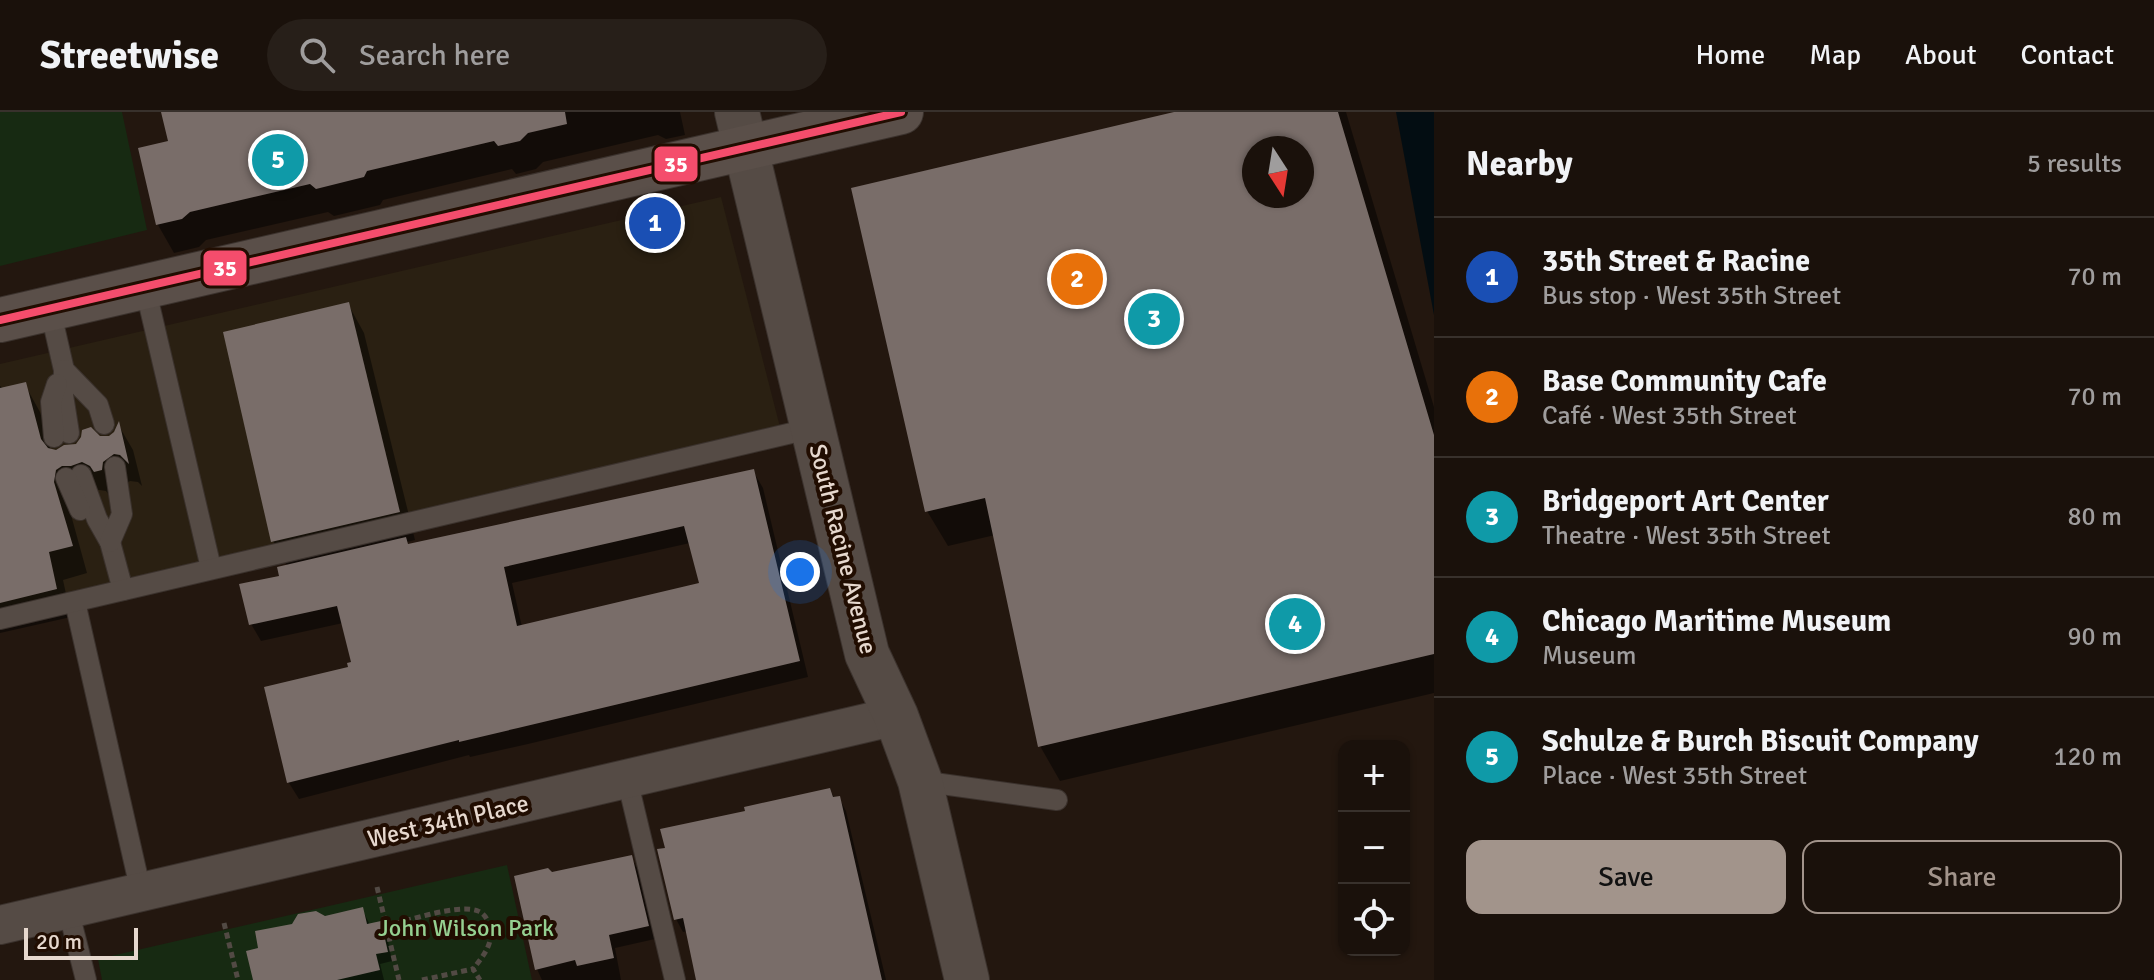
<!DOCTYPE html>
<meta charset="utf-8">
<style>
:root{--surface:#1a110b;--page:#271f19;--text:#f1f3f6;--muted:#9f9d9d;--line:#38312c;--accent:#a2948b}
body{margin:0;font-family:Signika,sans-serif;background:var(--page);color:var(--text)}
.controls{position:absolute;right:24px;bottom:24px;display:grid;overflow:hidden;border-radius:16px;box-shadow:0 2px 6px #0004}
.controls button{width:72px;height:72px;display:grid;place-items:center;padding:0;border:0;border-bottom:2px solid var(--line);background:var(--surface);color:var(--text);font:40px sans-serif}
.compass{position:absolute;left:1242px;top:24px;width:72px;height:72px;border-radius:50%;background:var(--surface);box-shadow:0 2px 6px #0004;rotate:168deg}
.scale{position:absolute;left:24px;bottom:20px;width:114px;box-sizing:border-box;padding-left:8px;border:4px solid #e6d8ce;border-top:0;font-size:22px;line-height:28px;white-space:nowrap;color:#e6d8ce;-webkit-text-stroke:6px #210d01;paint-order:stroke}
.you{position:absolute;left:800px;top:460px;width:28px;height:28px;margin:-20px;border:6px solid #fff;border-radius:50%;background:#1a73e8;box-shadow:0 0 0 12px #1a73e833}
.badge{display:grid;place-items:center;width:52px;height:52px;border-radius:50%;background:var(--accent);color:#fff;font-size:26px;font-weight:700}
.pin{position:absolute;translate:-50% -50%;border:4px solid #fff;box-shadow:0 2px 8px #0006}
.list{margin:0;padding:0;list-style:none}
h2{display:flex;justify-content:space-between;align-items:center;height:104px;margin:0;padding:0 32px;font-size:34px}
h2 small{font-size:26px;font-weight:400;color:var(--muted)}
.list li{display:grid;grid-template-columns:52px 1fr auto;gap:24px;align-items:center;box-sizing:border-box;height:120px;padding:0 32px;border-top:2px solid var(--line)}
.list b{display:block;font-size:30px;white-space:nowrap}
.list p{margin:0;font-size:26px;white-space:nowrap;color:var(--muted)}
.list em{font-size:26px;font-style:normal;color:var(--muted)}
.actions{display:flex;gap:16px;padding:24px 32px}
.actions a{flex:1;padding:18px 0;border:2px solid var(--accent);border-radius:16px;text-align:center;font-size:28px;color:var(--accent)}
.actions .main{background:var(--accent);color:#111}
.icon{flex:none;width:44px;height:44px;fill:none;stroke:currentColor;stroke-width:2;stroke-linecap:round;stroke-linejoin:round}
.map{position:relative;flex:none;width:1434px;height:868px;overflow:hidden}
header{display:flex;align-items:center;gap:48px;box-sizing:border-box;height:112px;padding:0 40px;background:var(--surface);border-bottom:2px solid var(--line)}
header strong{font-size:38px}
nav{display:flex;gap:44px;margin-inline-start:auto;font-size:28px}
.search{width:560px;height:72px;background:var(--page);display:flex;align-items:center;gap:20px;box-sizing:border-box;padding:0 28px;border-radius:44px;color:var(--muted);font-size:30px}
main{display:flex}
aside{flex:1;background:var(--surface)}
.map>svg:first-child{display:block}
.commercial{fill:#2a2012}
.green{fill:#172a12}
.water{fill:#030d12}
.shadow{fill:#0007;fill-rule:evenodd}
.building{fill:#796d69;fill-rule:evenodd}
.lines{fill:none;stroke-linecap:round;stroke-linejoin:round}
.service-casing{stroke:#3b322d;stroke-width:22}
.minor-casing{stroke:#3b322d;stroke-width:40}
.tertiary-casing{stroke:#3b322d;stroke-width:46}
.secondary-casing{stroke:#3b322d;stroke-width:46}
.path{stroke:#524a44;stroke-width:5;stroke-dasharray:6 4;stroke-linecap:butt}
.service{stroke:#554b45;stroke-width:20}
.minor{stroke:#554b45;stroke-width:38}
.tertiary{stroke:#554b45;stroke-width:44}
.secondary{stroke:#5a4f49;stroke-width:44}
.bus-1-casing{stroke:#210d01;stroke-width:14}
.bus-1{stroke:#f44d6c;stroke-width:8}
.labels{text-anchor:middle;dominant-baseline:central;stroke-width:8;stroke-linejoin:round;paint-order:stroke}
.street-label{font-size:24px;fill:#e6d8ce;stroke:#210d01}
.park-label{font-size:24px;fill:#95d091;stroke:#210d01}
.line-badge{stroke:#210d01;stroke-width:3}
.badge-label{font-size:22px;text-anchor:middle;font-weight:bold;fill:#fff}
</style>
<header>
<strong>Streetwise</strong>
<div class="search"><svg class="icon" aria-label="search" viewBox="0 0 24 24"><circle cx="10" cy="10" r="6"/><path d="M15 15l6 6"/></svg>Search here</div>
<nav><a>Home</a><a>Map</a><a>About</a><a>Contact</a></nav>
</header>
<main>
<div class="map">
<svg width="1434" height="868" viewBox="0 0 1434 868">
<rect width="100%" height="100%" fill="#23170f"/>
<path class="commercial" d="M 721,85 L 782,323 L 0,507 L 0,252 Z"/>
<g class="green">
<path d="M 0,0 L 122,0 L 147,118 L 0,154 Z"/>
<path d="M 507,753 L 532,868 L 102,868 L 98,847 Z"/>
</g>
<path class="water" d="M 1396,0 L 1434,0 L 1434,203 Z"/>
<g class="shadow">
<path d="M 163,0 L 680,0 L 685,23 L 666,27 L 658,23 L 543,50 L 536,57 L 516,62 L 512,57 L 383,88 L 380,93 L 334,104 L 328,100 L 206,128 L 199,135 L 174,141 L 158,113 L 141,38 L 171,31 Z"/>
<path d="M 1183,0 L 1346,0 L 1434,295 L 1434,581 L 1060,669 L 1040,634 L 995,423 L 948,434 L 927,399 ZM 1254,36 L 1302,36 L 1302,84 L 1254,84 Z"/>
<path d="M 348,192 L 364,221 L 415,428 L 407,430 L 409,434 L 753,359 L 763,376 L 808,565 L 528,632 L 470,645 L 469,643 L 299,687 L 289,671 L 267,576 L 351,556 L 354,552 L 343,511 L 261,529 L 251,512 L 288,455 L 273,429 ZM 690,431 L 701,472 L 522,515 L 512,471 Z"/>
<path d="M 25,273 L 40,300 L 51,339 L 109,326 L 116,321 L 119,314 L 133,338 L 142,374 L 138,370 L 130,369 L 118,377 L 111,386 L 106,379 L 93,377 L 68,392 L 87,461 L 63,468 L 71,505 L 0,521 L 0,274 L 4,277 Z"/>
<path d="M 830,678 L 835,687 L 839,686 L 846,699 L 886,868 L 698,868 L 688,819 L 683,820 L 676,807 L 747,701 Z"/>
<path d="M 631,745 L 638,758 L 655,827 L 615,836 L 621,868 L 542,868 L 537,857 L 551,762 Z"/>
<path d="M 362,797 L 370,813 L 380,811 L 386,820 L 392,849 L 380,852 L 384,868 L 255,868 L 261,838 L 324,806 Z"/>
</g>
<g class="building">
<path d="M 161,0 L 565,0 L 567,12 L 528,21 L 520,29 L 498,34 L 494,29 L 367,59 L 364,65 L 316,77 L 310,72 L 190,100 L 182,107 L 156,113 L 138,36 L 168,29 Z"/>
<path d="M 1174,0 L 1338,0 L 1434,323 L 1434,542 L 1038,635 L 985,386 L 925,400 L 851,76 ZM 1254,36 L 1302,36 L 1302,84 L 1254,84 Z"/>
<path d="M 349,190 L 400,400 L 271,430 L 223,220 Z"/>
<path d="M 26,270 L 41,327 L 48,336 L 56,338 L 64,333 L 76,332 L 81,325 L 82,318 L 91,315 L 100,324 L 109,324 L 114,320 L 119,309 L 129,352 L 120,343 L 114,342 L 103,350 L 102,358 L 94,360 L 90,354 L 82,350 L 71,354 L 62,354 L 56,358 L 54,370 L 73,434 L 49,440 L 57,477 L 0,491 L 0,276 Z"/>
<path d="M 754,357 L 800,549 L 518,616 L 459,630 L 459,628 L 287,671 L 264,575 L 348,555 L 347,551 L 351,550 L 337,494 L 249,513 L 239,472 L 279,464 L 277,455 L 406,425 L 408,432 ZM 684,414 L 699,471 L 517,514 L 504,455 Z"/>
<path d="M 830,676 L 833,685 L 840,684 L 882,868 L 696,868 L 683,806 L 674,808 L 657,737 L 665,736 L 660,717 L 745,699 L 744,695 Z"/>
<path d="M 632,743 L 649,814 L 609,823 L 614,846 L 577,854 L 575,848 L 535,858 L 514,764 L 548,756 L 552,760 Z"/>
<path d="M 363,795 L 367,812 L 381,809 L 388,840 L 376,842 L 380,858 L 337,868 L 253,868 L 246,839 L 258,836 L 255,819 L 292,812 L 298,802 L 316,799 L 325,804 Z"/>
</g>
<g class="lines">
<g class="service-casing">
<g id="service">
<path d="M 145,175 L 211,456"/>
<path d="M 50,197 L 64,258 L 63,283 L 69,321"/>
<path d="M 64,258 L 98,293 L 104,312"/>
<path d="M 54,325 L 51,290 L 57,272"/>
<path d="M 81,363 L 97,407 L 110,430 L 123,478"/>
<path d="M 66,366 L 80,398"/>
<path d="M 110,430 L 122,402 L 115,355"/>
<path d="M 75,490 L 141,780"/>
<path d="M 0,507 L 813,316"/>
<path d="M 627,667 L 675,868"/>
<path d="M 920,669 L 1057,688"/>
<path d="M 68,797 L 86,868"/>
</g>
</g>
<g class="minor-casing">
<path id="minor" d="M 0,813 L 896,604"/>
</g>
<g class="tertiary-casing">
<path id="tertiary" d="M 737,0 L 867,542 L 896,604 L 920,669 L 967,868"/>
</g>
<g class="secondary-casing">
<path id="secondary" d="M 0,208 L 901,0"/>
</g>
<g class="path">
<path d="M 377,775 L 399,868"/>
<path d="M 224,811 L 238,868"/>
<path d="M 386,814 C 407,809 459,791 478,799 C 484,801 488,808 489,813 C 495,831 483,844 473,857"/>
<path d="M 422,868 L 473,857 L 480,868"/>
</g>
<use href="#service" class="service"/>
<use href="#minor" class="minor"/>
<use href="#tertiary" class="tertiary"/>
<use href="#secondary" class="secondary"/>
<g class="bus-1-casing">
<path id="bus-1" d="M 0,208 L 901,0"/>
</g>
<use href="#bus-1" class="bus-1"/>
</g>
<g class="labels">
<g class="street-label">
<text transform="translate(843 437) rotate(76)">South Racine Avenue</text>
<text transform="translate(448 709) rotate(-13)">West 34th Place</text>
</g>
<g class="park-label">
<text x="466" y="816">John Wilson Park</text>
</g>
</g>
<g class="line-badge">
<rect x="653" y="33" width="46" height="38" rx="8" fill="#f44d6c"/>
<rect x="202" y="137" width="46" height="38" rx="8" fill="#f44d6c"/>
</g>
<g class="badge-label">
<text x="676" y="60">35</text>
<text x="225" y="164">35</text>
</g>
</svg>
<div class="controls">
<button>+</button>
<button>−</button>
<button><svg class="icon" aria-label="locate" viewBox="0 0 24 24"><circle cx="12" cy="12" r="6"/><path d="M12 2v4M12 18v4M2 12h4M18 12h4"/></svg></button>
</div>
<svg class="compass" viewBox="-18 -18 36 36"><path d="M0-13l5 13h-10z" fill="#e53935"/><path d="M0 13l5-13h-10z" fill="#9f9d9d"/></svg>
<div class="scale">20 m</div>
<div class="you"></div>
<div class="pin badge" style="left:655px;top:111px;background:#1a4fb4">1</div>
<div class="pin badge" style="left:1077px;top:167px;background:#e8710a">2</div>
<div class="pin badge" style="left:1154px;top:207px;background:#0f9aa8">3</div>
<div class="pin badge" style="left:1295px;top:512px;background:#0f9aa8">4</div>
<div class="pin badge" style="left:278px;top:48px;background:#0f9aa8">5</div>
</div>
<aside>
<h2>Nearby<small>5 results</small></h2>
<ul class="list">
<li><span class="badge" style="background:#1a4fb4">1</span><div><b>35th Street &amp; Racine</b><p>Bus stop · West 35th Street</p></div><em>70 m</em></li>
<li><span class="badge" style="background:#e8710a">2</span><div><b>Base Community Cafe</b><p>Café · West 35th Street</p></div><em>70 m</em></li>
<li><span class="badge" style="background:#0f9aa8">3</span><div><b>Bridgeport Art Center</b><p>Theatre · West 35th Street</p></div><em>80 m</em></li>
<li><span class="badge" style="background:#0f9aa8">4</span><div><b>Chicago Maritime Museum</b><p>Museum</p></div><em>90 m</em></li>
<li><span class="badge" style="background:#0f9aa8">5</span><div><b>Schulze &amp; Burch Biscuit Company</b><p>Place · West 35th Street</p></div><em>120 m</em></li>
</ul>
<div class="actions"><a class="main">Save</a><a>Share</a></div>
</aside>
</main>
